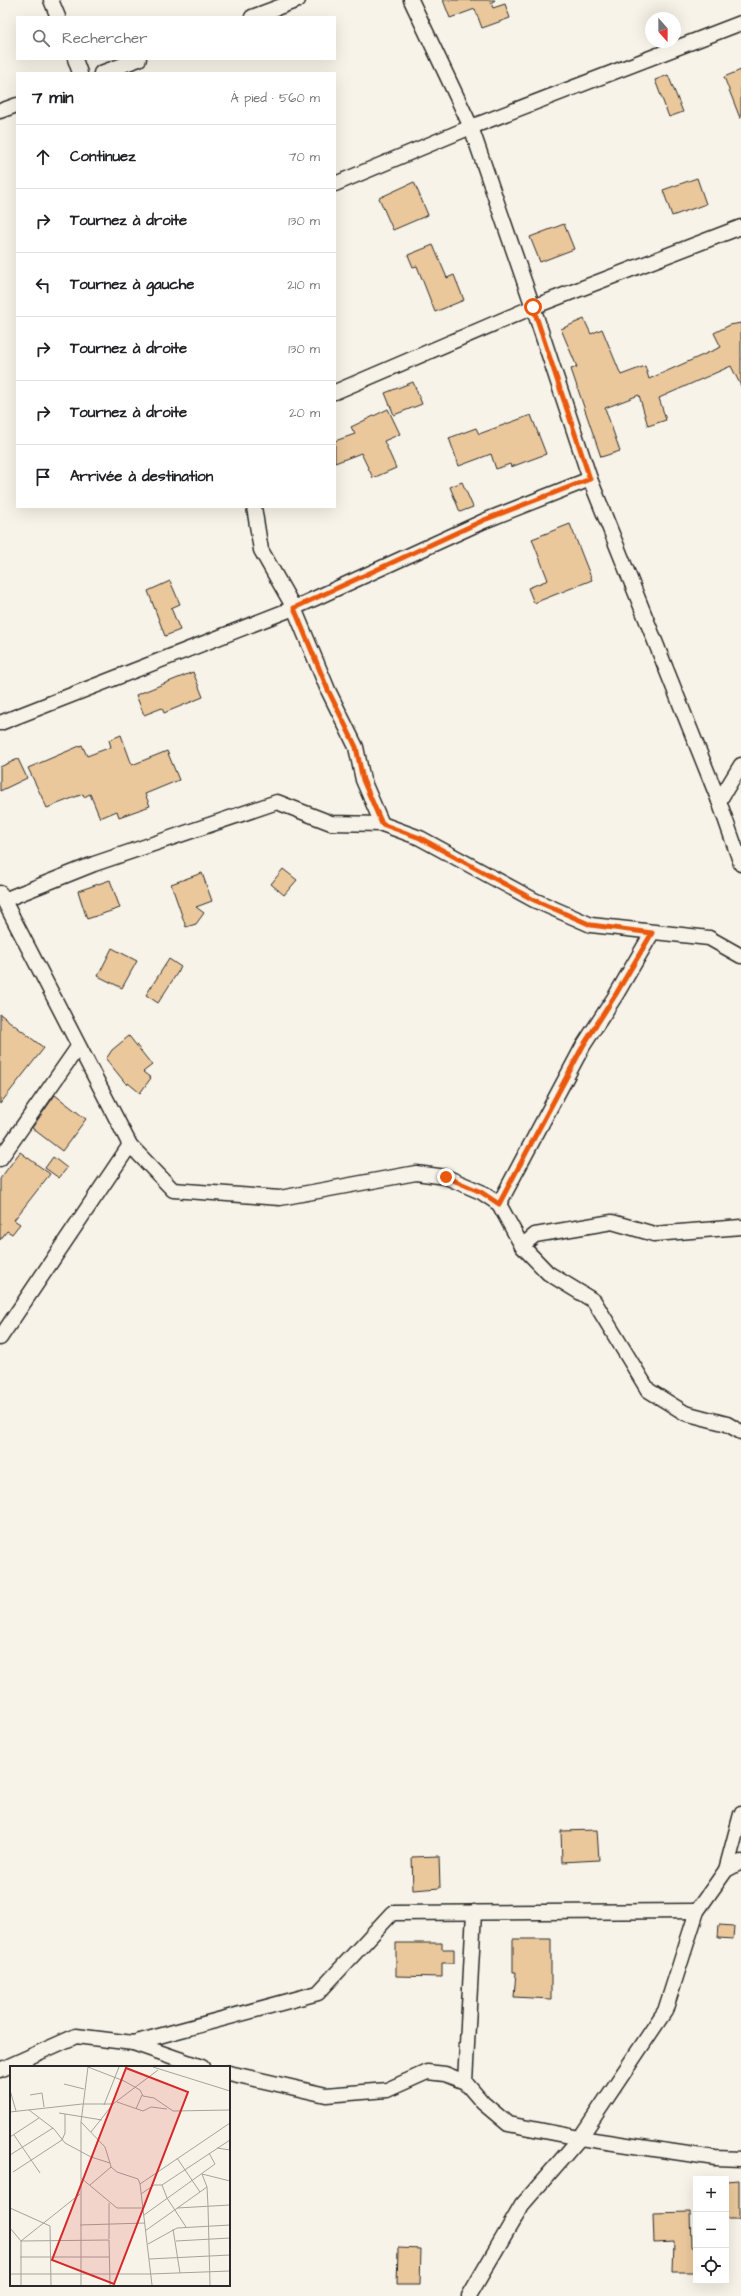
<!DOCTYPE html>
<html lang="fr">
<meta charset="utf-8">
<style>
:root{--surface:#fff;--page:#f2f2f2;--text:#202124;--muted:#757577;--line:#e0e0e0}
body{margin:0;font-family:"Architects Daughter",sans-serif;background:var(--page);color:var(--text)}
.controls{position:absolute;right:12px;bottom:12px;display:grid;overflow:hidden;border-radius:0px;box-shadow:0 4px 16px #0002}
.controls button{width:36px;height:36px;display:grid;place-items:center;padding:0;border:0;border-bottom:1px solid var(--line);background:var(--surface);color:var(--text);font:20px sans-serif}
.compass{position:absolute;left:645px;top:12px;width:36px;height:36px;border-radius:50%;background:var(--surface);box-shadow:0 4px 16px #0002;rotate:159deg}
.stop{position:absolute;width:12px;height:12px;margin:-9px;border:3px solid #ea580c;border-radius:50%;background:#fff}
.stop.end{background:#ea580c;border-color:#fff;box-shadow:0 1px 4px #0008}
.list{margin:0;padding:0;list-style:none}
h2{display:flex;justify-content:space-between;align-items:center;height:52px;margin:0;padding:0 16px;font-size:17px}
h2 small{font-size:13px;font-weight:400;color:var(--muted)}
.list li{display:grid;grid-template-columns:26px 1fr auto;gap:12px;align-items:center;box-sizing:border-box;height:64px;padding:0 16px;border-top:1px solid var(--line)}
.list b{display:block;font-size:15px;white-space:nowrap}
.list em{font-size:13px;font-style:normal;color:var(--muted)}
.icon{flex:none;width:22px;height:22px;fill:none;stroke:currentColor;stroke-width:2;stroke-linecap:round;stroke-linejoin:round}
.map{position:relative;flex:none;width:741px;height:2296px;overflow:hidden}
.search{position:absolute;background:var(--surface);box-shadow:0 4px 16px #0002;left:16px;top:16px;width:320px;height:44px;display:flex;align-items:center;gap:10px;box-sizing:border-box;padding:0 14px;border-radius:0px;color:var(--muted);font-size:15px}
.panel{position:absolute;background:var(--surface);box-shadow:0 4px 16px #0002;left:16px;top:72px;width:320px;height:436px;border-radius:0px}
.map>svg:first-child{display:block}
.building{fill:#ebc89c;stroke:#2b2b2b}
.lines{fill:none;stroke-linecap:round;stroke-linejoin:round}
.minor-casing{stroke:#2b2b2b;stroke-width:17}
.minor{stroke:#f7f3e8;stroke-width:14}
.route{stroke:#ea580c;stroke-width:5}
.inset-road{fill:none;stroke:#a5a39c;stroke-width:1}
.view{fill:#d62828;fill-opacity:0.15;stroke:#d62828;stroke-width:2}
.inset-edge{fill:none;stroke:#2b2b2b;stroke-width:2}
</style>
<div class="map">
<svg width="741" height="2296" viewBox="0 0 741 2296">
<rect width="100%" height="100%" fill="#f7f3e8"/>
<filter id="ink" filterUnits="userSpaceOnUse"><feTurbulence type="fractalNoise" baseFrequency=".025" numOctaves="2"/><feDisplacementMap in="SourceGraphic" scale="8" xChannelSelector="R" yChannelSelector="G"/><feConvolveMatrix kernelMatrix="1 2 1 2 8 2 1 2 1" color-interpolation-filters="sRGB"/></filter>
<g filter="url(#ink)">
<g class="building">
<path d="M 443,0 L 495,0 L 491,3 L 493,8 L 505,4 L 510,18 L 482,28 L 475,9 L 450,18 Z"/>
<path d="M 741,70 L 741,118 L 740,118 L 724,77 Z"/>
<path d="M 668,75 L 683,112 L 669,117 L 655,80 Z"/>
<path d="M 697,178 L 706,204 L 672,216 L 663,190 Z"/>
<path d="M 414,182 L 428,215 L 393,230 L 379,198 Z"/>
<path d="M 564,224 L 574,249 L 540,262 L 530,237 Z"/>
<path d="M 433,245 L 447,278 L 454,275 L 464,300 L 435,312 L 417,266 L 413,267 L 408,255 Z"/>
<path d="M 584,319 L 591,334 L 602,329 L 621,375 L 645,366 L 649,379 L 721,347 L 714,333 L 730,325 L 741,323 L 741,386 L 731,366 L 659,398 L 666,420 L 648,426 L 639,395 L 605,408 L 620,451 L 601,457 L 571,369 L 577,367 L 561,329 Z"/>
<path d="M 413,382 L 422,404 L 394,415 L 385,393 Z"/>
<path d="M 388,409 L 400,434 L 384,441 L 396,468 L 373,478 L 361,453 L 335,463 L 335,441 L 355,434 L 351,427 Z"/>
<path d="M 531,415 L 546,454 L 511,467 L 510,464 L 496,469 L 491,454 L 459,466 L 449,438 L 476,428 L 479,434 Z"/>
<path d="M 462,482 L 473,507 L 460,512 L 450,487 Z"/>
<path d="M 570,524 L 592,580 L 534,603 L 528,588 L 548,580 L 532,539 Z"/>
<path d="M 170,581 L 180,604 L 171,608 L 180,630 L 165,636 L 148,591 Z"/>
<path d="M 193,672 L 203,697 L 164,713 L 162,708 L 144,715 L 136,695 Z"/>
<path d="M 121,735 L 132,765 L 167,751 L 179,780 L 145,794 L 150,806 L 119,817 L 117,811 L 100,818 L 90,794 L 84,797 L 83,794 L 47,808 L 28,768 L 82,745 L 87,756 L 111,747 L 109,740 Z"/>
<path d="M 18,759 L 27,778 L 0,791 L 0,767 Z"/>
<path d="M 283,869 L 297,880 L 284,895 L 271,884 Z"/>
<path d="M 202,873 L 212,901 L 196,907 L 204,913 L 196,924 L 186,927 L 171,884 Z"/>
<path d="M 110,880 L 120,908 L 87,919 L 78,891 Z"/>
<path d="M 112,948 L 137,961 L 122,988 L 98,976 Z"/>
<path d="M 169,959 L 181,967 L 158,1003 L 146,995 Z"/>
<path d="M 0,1014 L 44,1048 L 0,1104 Z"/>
<path d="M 129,1036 L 152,1065 L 143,1072 L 151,1078 L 140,1093 L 128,1083 L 127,1085 L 106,1059 L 112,1050 Z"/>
<path d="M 55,1095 L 86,1119 L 62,1151 L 32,1128 Z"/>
<path d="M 20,1152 L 50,1174 L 14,1220 L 20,1224 L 12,1234 L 7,1231 L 0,1240 L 0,1179 Z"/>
<path d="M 53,1157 L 67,1168 L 59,1178 L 45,1168 Z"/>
<path d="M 597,1830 L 599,1860 L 562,1862 L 561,1831 Z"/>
<path d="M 439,1856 L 440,1888 L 413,1890 L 412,1857 Z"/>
<path d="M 719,1925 L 734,1926 L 733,1939 L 718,1938 Z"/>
<path d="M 513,1939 L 551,1939 L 551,1999 L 514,1997 L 516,1972 L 513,1972 Z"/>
<path d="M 396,1943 L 442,1943 L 442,1949 L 454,1949 L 454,1963 L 442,1963 L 442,1977 L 396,1976 Z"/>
<path d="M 739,2180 L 739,2219 L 726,2219 L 726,2181 Z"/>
<path d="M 690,2212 L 691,2247 L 696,2247 L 696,2272 L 673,2272 L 674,2242 L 654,2243 L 653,2213 Z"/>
<path d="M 398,2248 L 421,2249 L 420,2285 L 397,2285 Z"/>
</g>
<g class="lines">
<g class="minor-casing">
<g id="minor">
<path d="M 51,0 L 58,17"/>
<path d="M 411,0 L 471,127 L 533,307 L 590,479 L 719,801 L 741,864"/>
<path d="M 252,17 L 298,0"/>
<path d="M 75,59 L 80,73"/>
<path d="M 101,73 L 139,59"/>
<path d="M 0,111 L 17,105"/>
<path d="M 335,184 L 471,127 L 741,23"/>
<path d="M 335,392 L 533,307 L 741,227"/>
<path d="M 254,507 L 261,550 L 294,608 L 328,690 L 356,747 L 363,780 L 382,824"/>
<path d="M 0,723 L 294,608 L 484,521 L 590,479"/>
<path d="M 719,801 L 741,765"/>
<path d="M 0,893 L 130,1145 L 173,1190 L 280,1198 L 416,1173 L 446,1177 L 481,1192 L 499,1204"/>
<path d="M 4,900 L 94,864 L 277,802 L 331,823 L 382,824 L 420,838 L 534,900 L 591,925 L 709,938 L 741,956"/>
<path d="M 652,933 L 616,995 L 583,1046 L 499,1204 L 522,1246 L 548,1273 L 594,1301 L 648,1390 L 685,1413 L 727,1424 L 741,1432"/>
<path d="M 0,1159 L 78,1047"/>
<path d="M 522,1246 L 535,1235 L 612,1222 L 654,1234 L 741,1227"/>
<path d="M 0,1338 L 130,1145"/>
<path d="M 726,1870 L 741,1814"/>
<path d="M 133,2043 L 318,1993 L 392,1913 L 697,1911"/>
<path d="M 0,2070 L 76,2036 L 133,2043 L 202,2067"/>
<path d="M 229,2073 L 326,2095 L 387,2090 L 427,2072 L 445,2074 L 465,2082 L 483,2103 L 508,2124 L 580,2138 L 715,2158 L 741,2159"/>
<path d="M 465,2082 L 474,1912"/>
<path d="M 469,2296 L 522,2205 L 580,2138 L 665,2011 L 697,1911 L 726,1870 L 741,1862"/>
</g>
</g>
<use href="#minor" class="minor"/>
</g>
</g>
<g class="lines" filter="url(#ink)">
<path class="route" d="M 446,1177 L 481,1192 L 499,1204 L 583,1046 L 616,994 L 652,933 L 591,925 L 534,900 L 420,838 L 382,824 L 363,780 L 356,747 L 328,690 L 294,608 L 484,520 L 590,479 L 533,307"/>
</g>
<g transform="translate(10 2066)">
<rect width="220" height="220" fill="#f7f3e8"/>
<path class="inset-road" d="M 78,1 L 114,15 L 130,24 L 133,30 L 144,32 L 163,45 L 220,44M 143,1 L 220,25M 54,18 L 74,23M 0,24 L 6,45M 20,29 L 32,27 L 34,41M 107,36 L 133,45 L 141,41 L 157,43M 94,39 L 109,1M 126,43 L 132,29M 19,44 L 44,63 L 55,77 L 81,91 L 100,97M 0,46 L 72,38 L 103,38 L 148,4M 49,47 L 92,54M 71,56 L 95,81 L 100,97 L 101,101 L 80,119M 81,66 L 103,38M 4,69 L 30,107M 0,71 L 29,52M 207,82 L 220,84M 0,89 L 43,62M 167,92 L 190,126M 101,101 L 107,106 L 128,113 L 130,118 L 142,219M 3,106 L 52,74 L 55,67 L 55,48M 192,108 L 197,121 L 198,140 L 200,219M 192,108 L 220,115M 71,112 L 107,142 L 133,142M 130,118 L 220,57M 152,119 L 157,132 L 176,161M 131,128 L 144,119 L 152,119 L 220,74M 99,137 L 99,173M 0,142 L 40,160 L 41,219M 167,142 L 220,139M 134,149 L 205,98 L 199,87M 70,159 L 135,157M 0,162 L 11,175 L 99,174 L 100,219M 163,163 L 170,207M 135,165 L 197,121M 166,175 L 220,172M 138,178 L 167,162 L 220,159M 10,191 L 99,191M 139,193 L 220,189M 0,208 L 140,208 L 220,205M 11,219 L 11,175 L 70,128M 71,219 L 71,56 L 78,1"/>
<path class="view" d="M 116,2 L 178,26 L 104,218 L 42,194 Z"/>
<rect width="220" height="220" class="inset-edge"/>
</g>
</svg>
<div class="controls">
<button>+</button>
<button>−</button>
<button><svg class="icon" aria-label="locate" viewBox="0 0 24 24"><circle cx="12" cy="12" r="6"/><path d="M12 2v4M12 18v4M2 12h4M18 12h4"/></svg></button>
</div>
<svg class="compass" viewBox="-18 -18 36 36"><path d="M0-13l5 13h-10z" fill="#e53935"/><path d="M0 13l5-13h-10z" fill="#757577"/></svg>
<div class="stop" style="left:533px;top:307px"></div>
<div class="stop end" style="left:446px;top:1177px"></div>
<div class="search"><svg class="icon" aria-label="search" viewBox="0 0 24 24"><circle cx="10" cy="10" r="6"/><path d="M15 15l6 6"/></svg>Rechercher</div>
<section class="panel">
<h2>7 min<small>À pied · 560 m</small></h2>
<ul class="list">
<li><svg class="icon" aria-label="ahead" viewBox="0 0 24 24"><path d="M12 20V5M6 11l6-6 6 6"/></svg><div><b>Continuez</b></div><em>70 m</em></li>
<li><svg class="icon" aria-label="right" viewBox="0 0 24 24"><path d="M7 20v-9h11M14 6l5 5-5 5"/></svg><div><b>Tournez à droite</b></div><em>130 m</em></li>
<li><svg class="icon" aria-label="left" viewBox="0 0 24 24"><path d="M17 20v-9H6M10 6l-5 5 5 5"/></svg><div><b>Tournez à gauche</b></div><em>210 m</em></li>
<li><svg class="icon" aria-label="right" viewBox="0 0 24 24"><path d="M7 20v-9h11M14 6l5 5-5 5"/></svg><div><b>Tournez à droite</b></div><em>130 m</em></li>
<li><svg class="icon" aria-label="right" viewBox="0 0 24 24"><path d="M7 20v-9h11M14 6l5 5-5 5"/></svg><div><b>Tournez à droite</b></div><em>20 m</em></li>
<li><svg class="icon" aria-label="arrive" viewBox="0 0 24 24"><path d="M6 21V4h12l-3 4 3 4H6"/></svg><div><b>Arrivée à destination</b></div></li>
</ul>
</section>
</div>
